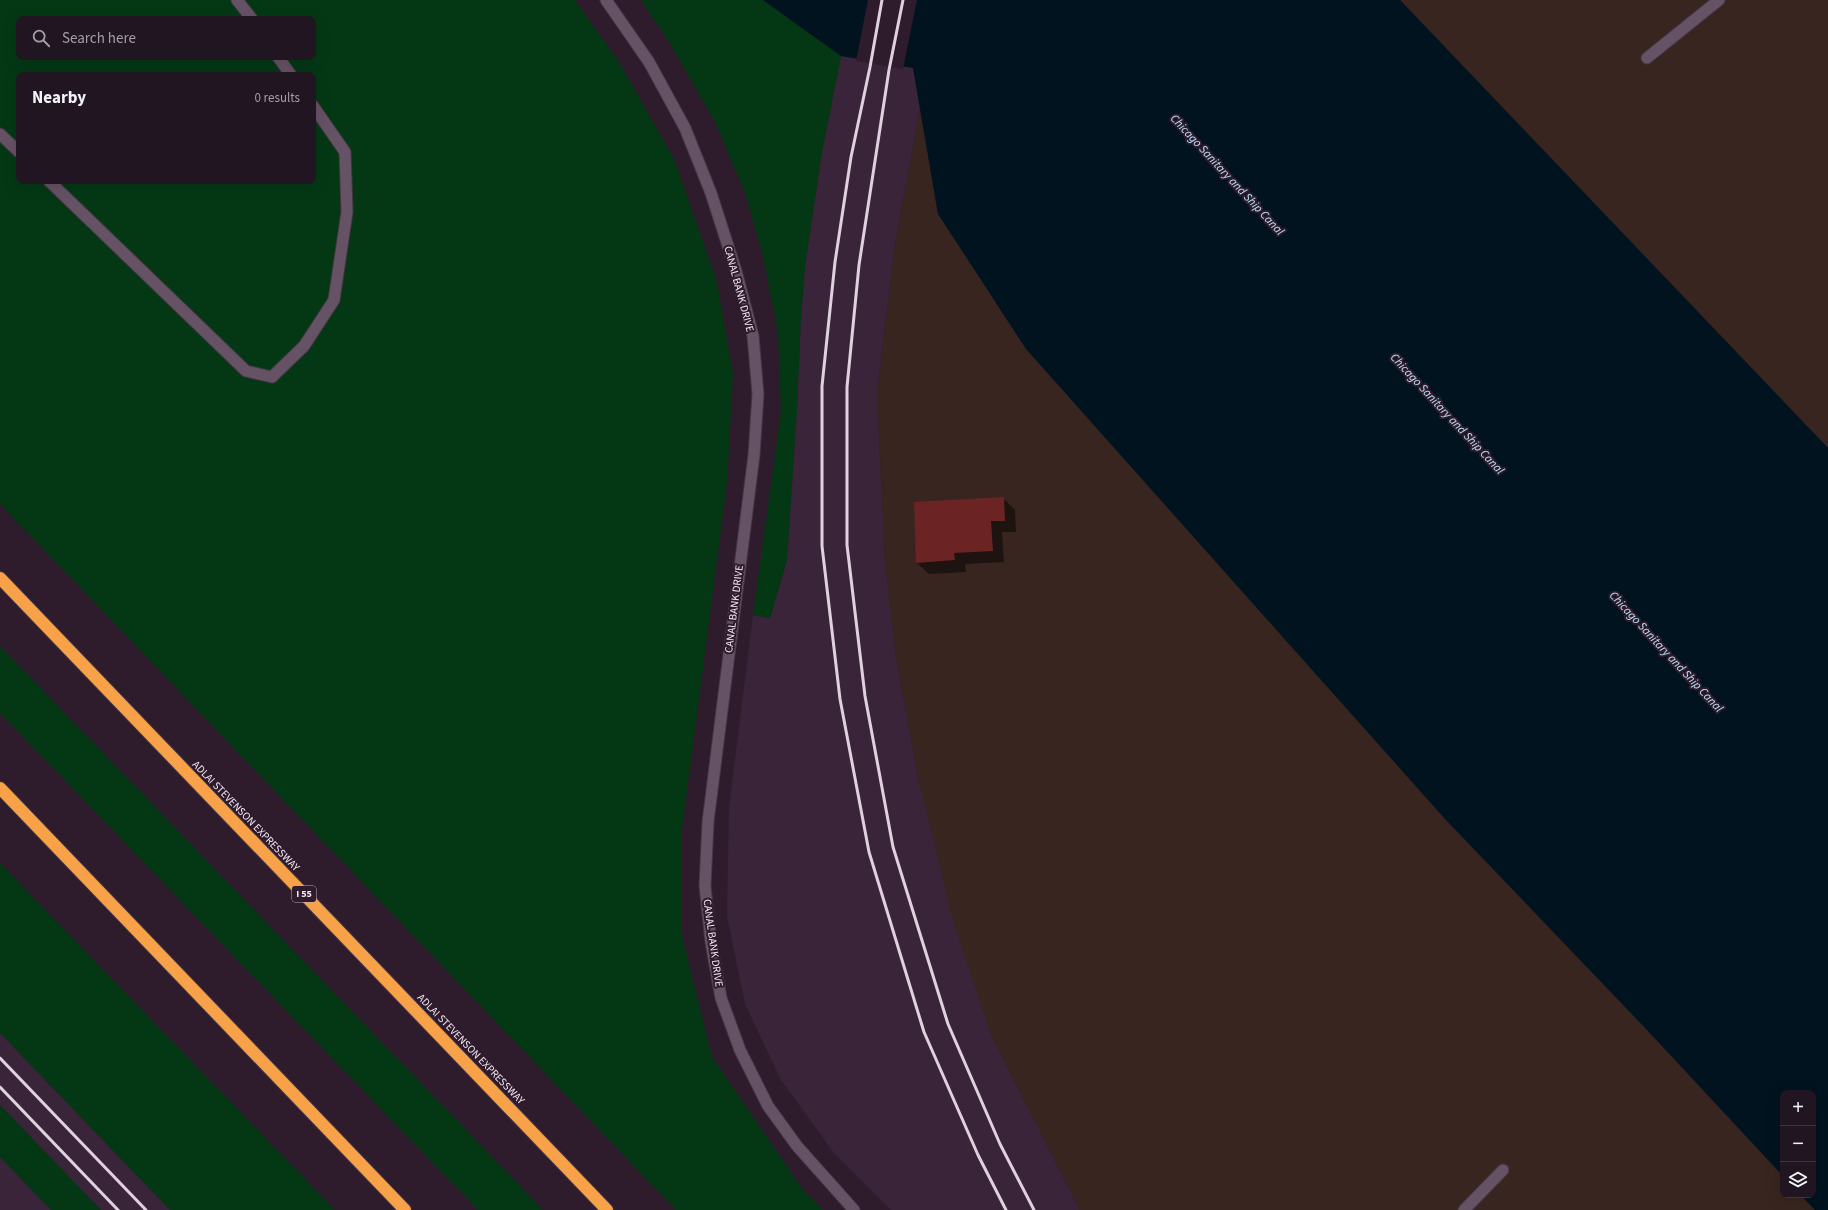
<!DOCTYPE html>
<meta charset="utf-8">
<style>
:root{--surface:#221522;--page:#2a1e2a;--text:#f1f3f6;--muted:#a29fa5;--line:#3f3440}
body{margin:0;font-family:"Source Sans 3",sans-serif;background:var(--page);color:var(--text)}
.controls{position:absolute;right:12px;bottom:12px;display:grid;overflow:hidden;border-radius:8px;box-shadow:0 4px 16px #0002}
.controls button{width:36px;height:36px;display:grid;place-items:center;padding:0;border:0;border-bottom:1px solid var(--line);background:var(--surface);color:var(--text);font:20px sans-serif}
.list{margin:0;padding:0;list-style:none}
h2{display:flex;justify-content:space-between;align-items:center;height:52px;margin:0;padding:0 16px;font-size:17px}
h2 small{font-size:13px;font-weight:400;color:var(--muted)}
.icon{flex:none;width:22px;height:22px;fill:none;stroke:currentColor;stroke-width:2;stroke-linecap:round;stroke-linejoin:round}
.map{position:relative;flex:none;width:1828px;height:1210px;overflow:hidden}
.search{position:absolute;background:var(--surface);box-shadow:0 4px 16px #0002;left:16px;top:16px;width:300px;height:44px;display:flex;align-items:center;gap:10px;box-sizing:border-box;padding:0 14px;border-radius:8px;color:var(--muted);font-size:15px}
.panel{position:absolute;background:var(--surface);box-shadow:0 4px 16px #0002;left:16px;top:72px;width:300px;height:112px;border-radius:8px}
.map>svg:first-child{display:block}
.built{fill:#3a2439}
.industrial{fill:#38251f}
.green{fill:#043815;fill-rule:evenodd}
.water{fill:#00131e}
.pier{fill:#2e1c2d}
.shadow{fill:#0007}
.building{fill:#6b2423}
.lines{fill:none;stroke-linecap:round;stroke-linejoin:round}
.service-casing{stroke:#463746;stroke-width:13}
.motorway-casing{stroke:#463746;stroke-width:14}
.service{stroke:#665265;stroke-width:11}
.motorway{stroke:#f7a249;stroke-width:12}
.rail{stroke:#dfd1de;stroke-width:3}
.labels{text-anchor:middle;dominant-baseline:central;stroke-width:4;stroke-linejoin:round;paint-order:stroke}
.shield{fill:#2e1c2d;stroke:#b8a9b7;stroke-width:1}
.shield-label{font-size:10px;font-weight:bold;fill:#f3e6f2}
.street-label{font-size:11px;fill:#f3e6f2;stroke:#2e1c2d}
.water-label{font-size:12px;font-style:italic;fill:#b8e2f7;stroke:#2e1c2d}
</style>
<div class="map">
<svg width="1828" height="1210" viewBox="0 0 1828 1210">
<rect width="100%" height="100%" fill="#2e1c2d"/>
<g class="built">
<path d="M 841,56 L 913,68 L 920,109 L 895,244 L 877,393 L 885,560 L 896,657 L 919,782 L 990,1032 L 1080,1210 L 891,1210 L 834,1153 L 781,1080 L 745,1004 L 727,916 L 729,807 L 753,615 L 770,618 L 787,560 L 797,408 L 801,318 L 805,266 L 822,152 Z"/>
<path d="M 0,1033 L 170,1210 L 101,1210 L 0,1105 Z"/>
<path d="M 0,1157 L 51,1210 L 0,1210 Z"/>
</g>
<g class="industrial">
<path d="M 1400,0 L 1828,0 L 1828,448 Z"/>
<path d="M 920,109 L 938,214 L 1648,1031 L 1783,1176 L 1783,1195 L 1801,1195 L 1815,1210 L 1080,1210 L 990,1032 L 954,924 L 919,782 L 896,657 L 885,560 L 877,393 L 895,244 Z"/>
</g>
<g class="green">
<path d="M 0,0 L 575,0 L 619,62 L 674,159 L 717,282 L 733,374 L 727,483 L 682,829 L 682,936 L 712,1057 L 803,1190 L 823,1210 L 676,1210 L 0,504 ZM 19,19 L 313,19 L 313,57 L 19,57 ZM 19,75 L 313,75 L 313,181 L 19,181 Z"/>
<path d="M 641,0 L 763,0 L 841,56 L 822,152 L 805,266 L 801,318 L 797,408 L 787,560 L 770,618 L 753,615 L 781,412 L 778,332 L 763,256 L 745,193 L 715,122 L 669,42 Z"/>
<path d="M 0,646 L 501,1166 L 543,1210 L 478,1210 L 0,713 Z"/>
<path d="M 0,863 L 335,1210 L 170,1210 L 0,1033 Z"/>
<path d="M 0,1105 L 101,1210 L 51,1210 L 0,1157 Z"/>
</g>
<path class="water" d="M 763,0 L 1400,0 L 1828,448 L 1828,1210 L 1815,1210 L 1801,1195 L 1813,1195 L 1813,1093 L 1783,1093 L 1783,1176 L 1648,1031 L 1445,819 L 1026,349 L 938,214 L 913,68 L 841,56 Z"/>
<path class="pier" d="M 868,0 L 917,0 L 903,69 L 856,61 Z"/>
<path class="shadow" d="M 1003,498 L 1015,510 L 1016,532 L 1002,532 L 1004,562 L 965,564 L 966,572 L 929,574 L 917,563 Z"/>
<path class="building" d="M 1004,497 L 1005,521 L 991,521 L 993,551 L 954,553 L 955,560 L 916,563 L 914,502 Z"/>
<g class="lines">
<g class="service-casing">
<g id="service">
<path d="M 237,0 L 252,19"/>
<path d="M 606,0 L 649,62 L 685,128 L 711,193 L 736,271 L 753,336 L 758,394 L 754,455 L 708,822 L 705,886 L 711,942 L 721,998 L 740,1050 L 768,1106 L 797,1146 L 854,1210"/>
<path d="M 278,57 L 291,75"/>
<path d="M 1647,58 L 1719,0"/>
<path d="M 0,134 L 19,152"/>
<path d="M 49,181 L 246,371 L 272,377 L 304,346 L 334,300 L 347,212 L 345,152 L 313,106"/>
<path d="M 1464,1210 L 1503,1170"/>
</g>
</g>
<g class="motorway-casing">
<g id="motorway">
<path d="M 0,578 L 607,1210"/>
<path d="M 0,788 L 405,1210"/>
</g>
</g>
<use href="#service" class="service"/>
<use href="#motorway" class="motorway"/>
<g class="rail">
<path d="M 882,0 L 870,67 L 851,157 L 835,262 L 822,386 L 822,546 L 840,699 L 869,852 L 924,1032 L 978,1155 L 1006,1210"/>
<path d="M 903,0 L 889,70 L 859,265 L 847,387 L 847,545 L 865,696 L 893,847 L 948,1024 L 1000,1144 L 1034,1210"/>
<path d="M 0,1058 L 146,1210"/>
<path d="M 0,1087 L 118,1210"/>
</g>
</g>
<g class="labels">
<rect class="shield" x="292" y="886" width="24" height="16" rx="3"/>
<g class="shield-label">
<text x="304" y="894">I 55</text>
</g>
<g class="street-label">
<text transform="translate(739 289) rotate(75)">CANAL BANK DRIVE</text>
<text transform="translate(734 609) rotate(-83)">CANAL BANK DRIVE</text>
<text transform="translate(246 816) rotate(46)">ADLAI STEVENSON EXPRESSWAY</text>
<text transform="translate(713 943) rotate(82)">CANAL BANK DRIVE</text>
<text transform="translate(471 1049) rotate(46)">ADLAI STEVENSON EXPRESSWAY</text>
</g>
<g class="water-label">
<text transform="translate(1227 175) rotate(47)">Chicago Sanitary and Ship Canal</text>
<text transform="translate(1447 414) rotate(47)">Chicago Sanitary and Ship Canal</text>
<text transform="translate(1666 652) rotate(47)">Chicago Sanitary and Ship Canal</text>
</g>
</g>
</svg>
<div class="controls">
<button>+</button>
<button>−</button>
<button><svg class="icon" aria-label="layers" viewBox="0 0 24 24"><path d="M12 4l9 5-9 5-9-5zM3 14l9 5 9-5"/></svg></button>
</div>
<div class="search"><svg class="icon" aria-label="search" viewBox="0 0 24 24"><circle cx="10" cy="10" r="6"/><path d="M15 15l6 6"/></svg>Search here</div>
<section class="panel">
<h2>Nearby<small>0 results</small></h2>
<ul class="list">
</ul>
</section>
</div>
